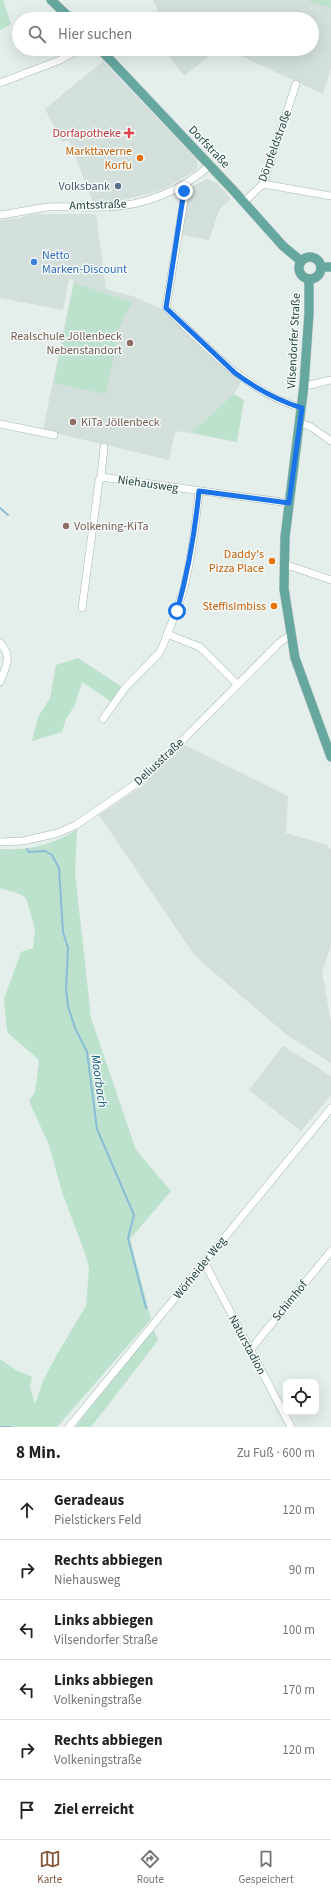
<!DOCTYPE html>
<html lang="de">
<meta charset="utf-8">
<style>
:root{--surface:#fff;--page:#f2f2f2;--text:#222;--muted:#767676;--line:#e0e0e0;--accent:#835739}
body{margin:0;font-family:"Source Sans 3",sans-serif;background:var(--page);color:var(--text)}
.controls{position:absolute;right:12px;bottom:12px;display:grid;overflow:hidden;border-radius:8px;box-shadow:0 4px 16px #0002}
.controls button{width:36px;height:36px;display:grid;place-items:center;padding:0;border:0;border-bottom:1px solid var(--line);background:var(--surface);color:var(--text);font:20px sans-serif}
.stop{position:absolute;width:12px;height:12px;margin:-9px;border:3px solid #1a73e8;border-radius:50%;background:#fff}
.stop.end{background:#1a73e8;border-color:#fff;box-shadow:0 1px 4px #0008}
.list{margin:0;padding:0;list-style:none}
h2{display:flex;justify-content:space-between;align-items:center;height:52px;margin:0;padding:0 16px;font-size:17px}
h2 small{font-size:13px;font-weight:400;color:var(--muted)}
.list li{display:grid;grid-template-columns:26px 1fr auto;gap:12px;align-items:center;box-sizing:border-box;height:60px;padding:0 16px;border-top:1px solid var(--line)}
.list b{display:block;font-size:15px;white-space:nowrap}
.list p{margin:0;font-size:13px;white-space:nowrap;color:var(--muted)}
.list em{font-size:13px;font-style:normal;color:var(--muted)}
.icon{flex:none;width:22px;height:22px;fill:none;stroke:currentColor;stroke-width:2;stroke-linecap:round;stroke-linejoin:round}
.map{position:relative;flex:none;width:331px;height:1427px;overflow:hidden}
.search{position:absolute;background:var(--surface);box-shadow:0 4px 16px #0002;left:12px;right:12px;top:12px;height:44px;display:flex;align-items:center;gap:10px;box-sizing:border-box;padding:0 14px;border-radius:22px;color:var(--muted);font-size:15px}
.sheet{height:412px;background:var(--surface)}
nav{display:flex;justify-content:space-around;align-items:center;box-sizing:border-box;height:56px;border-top:1px solid var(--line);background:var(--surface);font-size:11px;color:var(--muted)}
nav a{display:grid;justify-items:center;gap:2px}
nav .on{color:var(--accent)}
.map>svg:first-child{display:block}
.built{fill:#d2dfdb}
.green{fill:#bce1cc}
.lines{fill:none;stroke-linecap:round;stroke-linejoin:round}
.stream{stroke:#89bed6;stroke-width:2}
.minor-casing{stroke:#a6b7b4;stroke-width:8}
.major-casing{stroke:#c1cac9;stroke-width:10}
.minor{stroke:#fff;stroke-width:7}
.major{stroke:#66a7a0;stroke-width:9}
.route{stroke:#1a73e8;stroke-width:5}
.health-dot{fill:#e0444e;stroke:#f5faf9;stroke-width:1.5}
.food-dot{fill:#e8710a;stroke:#f5faf9;stroke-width:1.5}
.service-dot{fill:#5c6f8a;stroke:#f5faf9;stroke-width:1.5}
.shop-dot{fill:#3f7fe0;stroke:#f5faf9;stroke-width:1.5}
.education-dot{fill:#8d6e63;stroke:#f5faf9;stroke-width:1.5}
.labels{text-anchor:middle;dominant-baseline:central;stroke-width:3;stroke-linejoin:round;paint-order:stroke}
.health-label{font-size:12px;fill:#be3a42;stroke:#f5faf9;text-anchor:end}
.street-label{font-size:12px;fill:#22423e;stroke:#f5faf9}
.food-label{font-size:12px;fill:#c56008;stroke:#f5faf9;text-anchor:end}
.service-label{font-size:12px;fill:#4e5e75;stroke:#f5faf9;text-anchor:end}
.shop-label{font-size:12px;fill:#366cbe;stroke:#f5faf9;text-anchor:start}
.education-label{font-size:12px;fill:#785e54;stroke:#f5faf9;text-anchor:start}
.water-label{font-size:13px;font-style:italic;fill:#176082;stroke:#f5faf9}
</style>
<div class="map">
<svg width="331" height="1427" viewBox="0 0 331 1427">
<rect width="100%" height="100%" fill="#e4eeeb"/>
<g class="built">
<path d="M 153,0 L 331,0 L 331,67 L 323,94 L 226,49 L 312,49 L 312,19 L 147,19 L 158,10 Z"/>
<path d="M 164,49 L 209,49 L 208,57 L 184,76 Z"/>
<path d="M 103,61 L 196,159 L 198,165 L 196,170 L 162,190 L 123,200 L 93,202 L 69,140 L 62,142 L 45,109 Z"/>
<path d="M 207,179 L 217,183 L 231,199 L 219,210 L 209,240 L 181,235 L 189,188 Z"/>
<path d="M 31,214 L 96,214 L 106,289 L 132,296 L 162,309 L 241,382 L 234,394 L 191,433 L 175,431 L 169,460 L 43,430 L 74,280 L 69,279 L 63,310 L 0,298 L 0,220 L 20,218 Z"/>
<path d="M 185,745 L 288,796 L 286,833 L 327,845 L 331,850 L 331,945 L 322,972 L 331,1023 L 331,1063 L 287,1035 L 195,956 L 99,815 L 144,785 Z"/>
<path d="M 283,1046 L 319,1068 L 331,1077 L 331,1095 L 301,1131 L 249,1090 Z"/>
</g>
<g class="green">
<path d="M 0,0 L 3,0 L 11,24 L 0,30 Z"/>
<path d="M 307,0 L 331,0 L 331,8 Z"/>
<path d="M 74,283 L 132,302 L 115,335 L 115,349 L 106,394 L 54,383 Z"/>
<path d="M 234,394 L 244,400 L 237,442 L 191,433 Z"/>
<path d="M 78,658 L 122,687 L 112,702 L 82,682 L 75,705 L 66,719 L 62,732 L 32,741 L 38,717 L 50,698 L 56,665 Z"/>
<path d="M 77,829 L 75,873 L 91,1018 L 136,1150 L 171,1191 L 130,1239 L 151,1319 L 57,1427 L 0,1427 L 0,1359 L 16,1370 L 32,1377 L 30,1387 L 35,1404 L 43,1381 L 56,1356 L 86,1306 L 89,1268 L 86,1256 L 62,1192 L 49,1145 L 29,1101 L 35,1092 L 39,1061 L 37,1058 L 9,1034 L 7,1030 L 4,999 L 21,952 L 33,948 L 35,929 L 26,898 L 20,894 L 0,888 L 0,849 C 27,851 55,845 77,829 Z"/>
<path d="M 153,1329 L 158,1339 L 156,1343 L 91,1427 L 75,1427 Z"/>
</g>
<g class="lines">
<g class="stream">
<path d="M 0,508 L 8,515"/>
<path d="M 27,849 L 29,852 L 45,851 L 52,855 L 59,868 L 63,932 L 68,948 L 66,989 L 68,1006 L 75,1028 L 87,1052 L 97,1129 L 134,1215 L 128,1238 L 146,1308"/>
<path d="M 0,1427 L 10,1427"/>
</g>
<g class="minor-casing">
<g id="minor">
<path d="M 0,83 L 60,60 L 80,49"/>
<path d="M 263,184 L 331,196"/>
<path d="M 182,186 L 185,194 L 166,308 C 206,346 247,393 302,408"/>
<path d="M 244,202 L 263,184 L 296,84"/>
<path d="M 0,215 C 16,213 32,209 48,207 C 68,206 87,208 107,207 C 144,206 183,190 210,165"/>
<path d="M 304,385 L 310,385 L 331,380"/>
<path d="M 300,423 L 311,427 L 331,441"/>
<path d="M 0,424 L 54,435"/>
<path d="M 101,477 L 289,503"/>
<path d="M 283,566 L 290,566 L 331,580"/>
<path d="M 82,608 L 99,481 L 101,477 L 104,447"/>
<path d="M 167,634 L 200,647 L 238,685"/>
<path d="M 0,643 C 13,657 6,666 0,682"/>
<path d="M 103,719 L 125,688 L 159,653 L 162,648 C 170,627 179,606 185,584 C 192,554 196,522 199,491"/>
<path d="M 0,842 L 23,841 L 58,833 L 76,825 L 146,777 L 279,643 L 290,635"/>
<path d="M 204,1262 L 291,1427"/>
<path d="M 250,1350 L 331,1251"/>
<path d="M 69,1427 L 331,1108"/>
</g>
</g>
<g class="major-casing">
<g id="major">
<path d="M 51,0 L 71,19"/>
<path d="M 100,49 L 233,190 L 283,246 L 301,261"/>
<circle cx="310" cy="268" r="11"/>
<path d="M 321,267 L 331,267"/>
<path d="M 309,279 L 309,313 L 304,385 L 285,537 L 284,589 L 295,658 L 331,757"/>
</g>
</g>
<use href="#minor" class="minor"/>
<use href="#major" class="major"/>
</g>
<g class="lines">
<path class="route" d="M 177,611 C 188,572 195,532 199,491 L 289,503 L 302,408 C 279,401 254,387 235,373 L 166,308 L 184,191"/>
</g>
<path class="health-dot" d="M127 127h4v4h4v4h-4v4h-4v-4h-4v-4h4z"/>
<g class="food-dot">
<circle cx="140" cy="158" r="4"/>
<circle cx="272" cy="561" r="4"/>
<circle cx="274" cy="606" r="4"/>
</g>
<circle class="service-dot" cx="118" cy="186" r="4"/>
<circle class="shop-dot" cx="34" cy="262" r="4"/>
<g class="education-dot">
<circle cx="130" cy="343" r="4"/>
<circle cx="73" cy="422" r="4"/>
<circle cx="66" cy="526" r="4"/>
</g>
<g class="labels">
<g class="health-label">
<text x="121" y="133">Dorfapotheke</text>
</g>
<g class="street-label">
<text transform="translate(275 146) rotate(-70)">Dörpfeldstraße</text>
<text transform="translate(209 147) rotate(46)">Dorfstraße</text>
<text transform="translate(98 205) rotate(-2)">Amtsstraße</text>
<text transform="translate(294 341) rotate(-87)">Vilsendorfer Straße</text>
<text transform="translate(148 484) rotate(8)">Niehausweg</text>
<text transform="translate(159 762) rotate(-43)">Deliusstraße</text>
<text transform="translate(200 1268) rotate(-51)">Wörheider Weg</text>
<text transform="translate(290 1301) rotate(-51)">Schimhof</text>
<text transform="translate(247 1345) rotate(62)">Naturstadion</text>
</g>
<g class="food-label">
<text x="132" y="151">Markttaverne<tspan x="132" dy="14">Korfu</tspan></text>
<text x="264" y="554">Daddy's<tspan x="264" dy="14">Pizza Place</tspan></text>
<text x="266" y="606">SteffisImbiss</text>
</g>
<g class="service-label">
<text x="110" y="186">Volksbank</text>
</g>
<g class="shop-label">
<text x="42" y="255">Netto<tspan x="42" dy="14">Marken-Discount</tspan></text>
</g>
<g class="education-label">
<text x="122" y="336" text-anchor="end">Realschule Jöllenbeck<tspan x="122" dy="14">Nebenstandort</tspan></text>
<text x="81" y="422">KiTa Jöllenbeck</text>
<text x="74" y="526">Volkening-KiTa</text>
</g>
<g class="water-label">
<text transform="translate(99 1081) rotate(82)">Moorbach</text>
</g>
</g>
</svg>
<div class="controls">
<button><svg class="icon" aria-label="locate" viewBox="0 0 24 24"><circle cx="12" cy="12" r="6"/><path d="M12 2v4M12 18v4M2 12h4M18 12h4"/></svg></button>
</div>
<div class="stop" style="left:177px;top:611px"></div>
<div class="stop end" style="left:184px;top:191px"></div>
<div class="search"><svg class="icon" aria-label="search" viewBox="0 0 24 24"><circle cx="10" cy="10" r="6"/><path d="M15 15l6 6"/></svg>Hier suchen</div>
</div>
<section class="sheet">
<h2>8 Min.<small>Zu Fuß · 600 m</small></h2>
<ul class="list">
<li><svg class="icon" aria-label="ahead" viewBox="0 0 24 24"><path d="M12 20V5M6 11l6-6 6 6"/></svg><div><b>Geradeaus</b><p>Pielstickers Feld</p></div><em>120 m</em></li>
<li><svg class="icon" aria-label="right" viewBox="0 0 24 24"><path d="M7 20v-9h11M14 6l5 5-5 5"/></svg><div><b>Rechts abbiegen</b><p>Niehausweg</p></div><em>90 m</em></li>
<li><svg class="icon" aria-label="left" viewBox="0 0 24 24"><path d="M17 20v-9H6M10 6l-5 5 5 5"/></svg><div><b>Links abbiegen</b><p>Vilsendorfer Straße</p></div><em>100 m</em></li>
<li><svg class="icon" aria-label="left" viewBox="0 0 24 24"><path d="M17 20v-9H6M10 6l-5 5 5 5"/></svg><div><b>Links abbiegen</b><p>Volkeningstraße</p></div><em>170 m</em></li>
<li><svg class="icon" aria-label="right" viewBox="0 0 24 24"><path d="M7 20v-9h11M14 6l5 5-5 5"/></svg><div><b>Rechts abbiegen</b><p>Volkeningstraße</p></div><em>120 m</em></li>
<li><svg class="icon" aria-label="arrive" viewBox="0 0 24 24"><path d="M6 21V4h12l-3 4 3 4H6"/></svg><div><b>Ziel erreicht</b></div></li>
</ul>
</section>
<nav>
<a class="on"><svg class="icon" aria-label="map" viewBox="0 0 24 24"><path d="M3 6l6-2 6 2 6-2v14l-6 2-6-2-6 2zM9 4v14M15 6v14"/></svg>Karte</a>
<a><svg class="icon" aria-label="directions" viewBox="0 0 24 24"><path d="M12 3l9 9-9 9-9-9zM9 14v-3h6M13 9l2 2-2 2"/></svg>Route</a>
<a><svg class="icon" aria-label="saved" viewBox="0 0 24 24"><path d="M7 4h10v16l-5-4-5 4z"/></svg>Gespeichert</a>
</nav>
